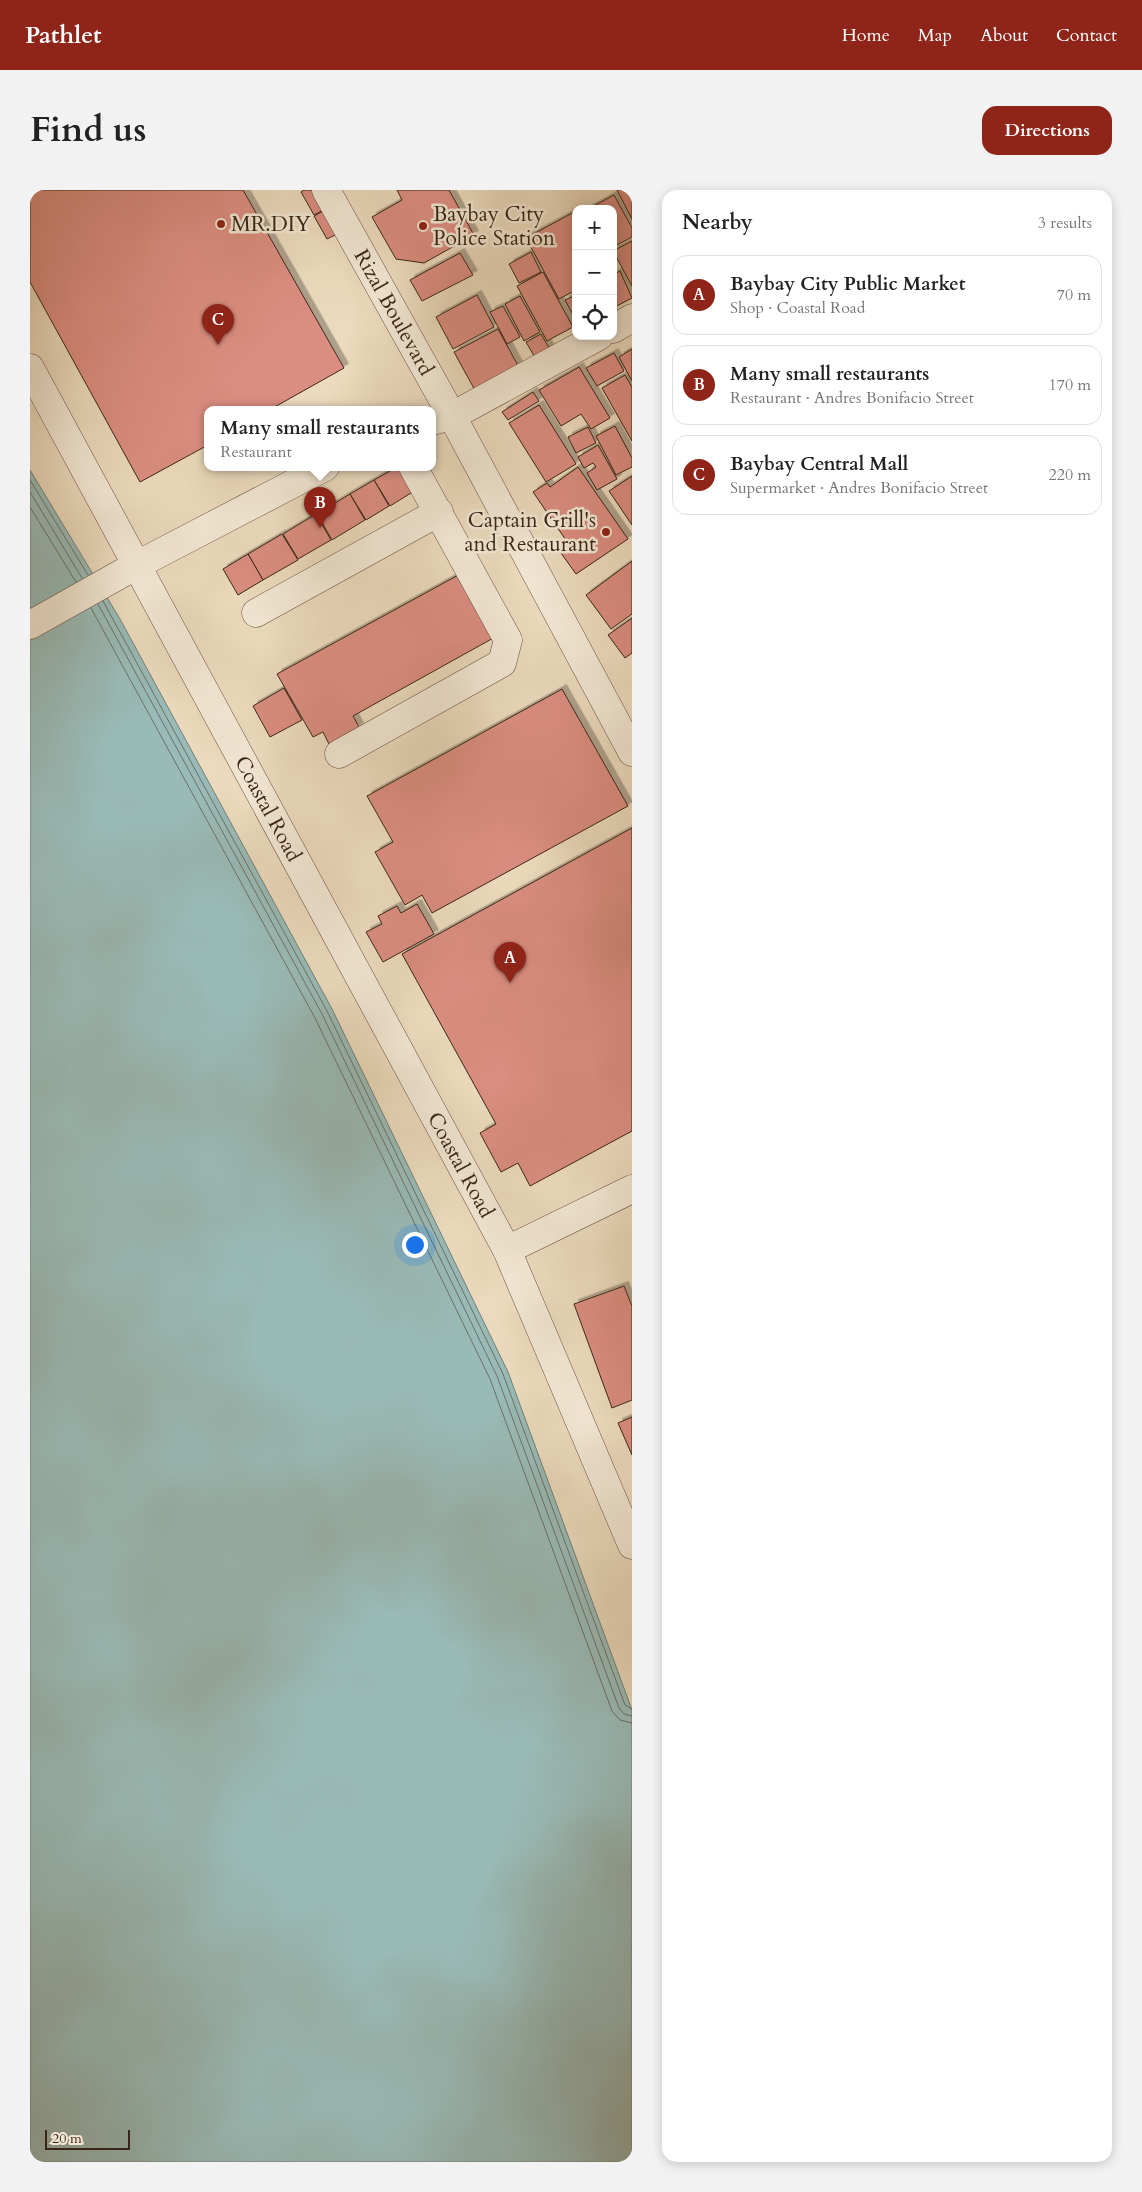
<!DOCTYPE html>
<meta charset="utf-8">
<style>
:root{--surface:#fff;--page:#f2f2f2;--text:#222;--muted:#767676;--line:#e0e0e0;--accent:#8f2418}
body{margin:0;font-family:Cardo,serif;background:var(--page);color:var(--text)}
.controls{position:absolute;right:15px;top:15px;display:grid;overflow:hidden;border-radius:10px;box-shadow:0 2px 12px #0003}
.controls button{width:45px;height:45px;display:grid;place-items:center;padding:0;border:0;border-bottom:1px solid var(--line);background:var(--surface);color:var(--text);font:25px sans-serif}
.scale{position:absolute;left:15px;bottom:12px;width:85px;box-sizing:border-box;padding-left:5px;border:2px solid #3b2616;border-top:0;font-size:14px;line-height:18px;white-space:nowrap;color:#3b2616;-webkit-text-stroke:4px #f2e7d4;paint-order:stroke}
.you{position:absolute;left:384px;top:1054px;width:18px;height:18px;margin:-12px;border:4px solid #fff;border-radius:50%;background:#1a73e8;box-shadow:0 0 0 8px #1a73e833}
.badge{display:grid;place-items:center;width:32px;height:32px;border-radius:50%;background:var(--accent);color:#fff;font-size:16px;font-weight:700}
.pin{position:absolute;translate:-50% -41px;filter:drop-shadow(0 1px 2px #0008)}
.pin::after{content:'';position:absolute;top:26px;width:18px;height:15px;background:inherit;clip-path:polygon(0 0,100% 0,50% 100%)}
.popup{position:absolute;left:174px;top:216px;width:232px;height:65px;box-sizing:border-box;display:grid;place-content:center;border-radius:10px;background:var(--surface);filter:drop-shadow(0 1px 4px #0005);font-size:16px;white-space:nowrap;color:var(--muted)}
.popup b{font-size:19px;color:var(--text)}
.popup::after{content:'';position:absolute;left:50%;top:100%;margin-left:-10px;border:10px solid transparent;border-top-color:var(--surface)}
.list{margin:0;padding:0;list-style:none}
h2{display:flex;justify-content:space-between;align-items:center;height:65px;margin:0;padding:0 20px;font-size:21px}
h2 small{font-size:16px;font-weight:400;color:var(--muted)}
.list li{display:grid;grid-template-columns:32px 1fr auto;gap:15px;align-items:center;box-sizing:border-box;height:80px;margin:0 10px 10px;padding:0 10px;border:1px solid var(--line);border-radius:15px}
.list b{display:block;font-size:19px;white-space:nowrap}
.list p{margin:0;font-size:16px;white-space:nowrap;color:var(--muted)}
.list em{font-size:16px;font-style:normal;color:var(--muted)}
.icon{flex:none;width:28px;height:28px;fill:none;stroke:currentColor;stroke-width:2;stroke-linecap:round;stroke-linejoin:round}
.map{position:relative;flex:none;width:602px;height:1972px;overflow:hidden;border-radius:15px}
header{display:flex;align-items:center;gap:30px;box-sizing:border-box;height:70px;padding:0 25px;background:var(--accent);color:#fff}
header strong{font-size:24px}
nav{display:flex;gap:28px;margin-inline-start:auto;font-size:18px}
.intro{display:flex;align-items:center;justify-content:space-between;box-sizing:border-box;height:120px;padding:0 30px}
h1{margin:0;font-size:35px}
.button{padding:12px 22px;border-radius:15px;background:var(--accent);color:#fff;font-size:18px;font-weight:700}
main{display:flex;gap:30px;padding:0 30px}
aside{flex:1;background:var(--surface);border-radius:15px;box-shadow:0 2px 12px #0003}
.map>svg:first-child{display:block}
.water{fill:#99bab6;stroke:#737f76}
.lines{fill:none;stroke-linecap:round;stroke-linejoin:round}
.shore{stroke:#6a7066;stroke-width:1}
.building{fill:#da8d80;stroke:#3b2616;filter:url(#shadow)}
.minor-casing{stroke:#675340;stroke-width:29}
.minor{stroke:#f2e7d4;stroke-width:28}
.poi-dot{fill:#8f2418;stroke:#f2e7d4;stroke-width:2}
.labels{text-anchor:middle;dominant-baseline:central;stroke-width:5;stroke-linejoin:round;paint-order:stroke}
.poi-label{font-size:21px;fill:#3b2616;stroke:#f2e7d4;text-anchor:start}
.street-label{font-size:21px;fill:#3b2616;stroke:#f2e7d4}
</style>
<header>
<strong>Pathlet</strong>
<nav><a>Home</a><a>Map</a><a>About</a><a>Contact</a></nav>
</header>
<div class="intro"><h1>Find us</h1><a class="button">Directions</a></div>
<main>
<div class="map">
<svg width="602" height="1972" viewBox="0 0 602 1972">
<defs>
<filter id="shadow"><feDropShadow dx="4.5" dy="-4.5" stdDeviation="0" flood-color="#0004"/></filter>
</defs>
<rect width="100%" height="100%" fill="#ebdabd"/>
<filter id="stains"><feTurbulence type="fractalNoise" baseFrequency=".004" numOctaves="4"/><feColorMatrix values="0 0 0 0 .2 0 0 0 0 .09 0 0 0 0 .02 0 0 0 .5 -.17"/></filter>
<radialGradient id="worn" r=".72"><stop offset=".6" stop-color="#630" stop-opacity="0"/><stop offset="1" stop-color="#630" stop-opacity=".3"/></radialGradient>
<path class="water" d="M 0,280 L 90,429 L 302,819 L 478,1182 L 602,1520 L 602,1972 L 0,1972 Z"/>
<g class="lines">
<g class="shore">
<path d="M 0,290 L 58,385"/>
<path d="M 0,302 L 52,388"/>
<path d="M 0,317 L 46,392"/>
<path d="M 73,411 L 297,821 L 473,1184 L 595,1515 L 602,1519"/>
<path d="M 68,414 L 292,824 L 467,1186 L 589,1518 L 594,1524 L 602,1526"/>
<path d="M 61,418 L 285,828 L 460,1189 L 582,1521 L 590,1530 L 602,1533"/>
</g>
</g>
<g class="building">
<path d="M 0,0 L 213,0 L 314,178 L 241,219 L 178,219 L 178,255 L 110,292 L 0,92 Z"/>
<path d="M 274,0 L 290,0 L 299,17 L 284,25 L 271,2 Z"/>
<path d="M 367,0 L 419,0 L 444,45 L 394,73 L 366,69 L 342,27 L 372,10 Z"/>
<path d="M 587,0 L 602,0 L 602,29 Z"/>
<path d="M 584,5 L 602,38 L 602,47 L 583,57 L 583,19 L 558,19 Z"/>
<path d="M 300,17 L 313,41 L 297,49 L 284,26 Z"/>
<path d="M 546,21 L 546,100 L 529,109 L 496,48 Z"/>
<path d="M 602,51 L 602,96 L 583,61 Z"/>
<path d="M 501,62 L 511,82 L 489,93 L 479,74 Z"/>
<path d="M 430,63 L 443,85 L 392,111 L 380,90 Z"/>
<path d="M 590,81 L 602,108 L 583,118 L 583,85 Z"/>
<path d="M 513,82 L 543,137 L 517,151 L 487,96 Z"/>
<path d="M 447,105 L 464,137 L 423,159 L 406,127 Z"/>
<path d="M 546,105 L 546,130 L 535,110 Z"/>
<path d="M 490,106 L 510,142 L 494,151 L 475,114 Z"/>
<path d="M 473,116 L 490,147 L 477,154 L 460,122 Z"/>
<path d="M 468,139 L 491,181 L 447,204 L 424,162 Z"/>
<path d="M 511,144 L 522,163 L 507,171 L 496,152 Z"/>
<path d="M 602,159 L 602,191 L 589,167 Z"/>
<path d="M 584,163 L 594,181 L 567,196 L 556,178 Z"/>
<path d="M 549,177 L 580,228 L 561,239 L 551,224 L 531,236 L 509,200 Z"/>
<path d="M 595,185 L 602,197 L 602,251 L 572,198 Z"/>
<path d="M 503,202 L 509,211 L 478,230 L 472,222 Z"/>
<path d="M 509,215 L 546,274 L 516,292 L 479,233 Z"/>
<path d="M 585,236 L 602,268 L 602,277 L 586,285 L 566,246 Z"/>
<path d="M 558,237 L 566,253 L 546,263 L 538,247 Z"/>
<path d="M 568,255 L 587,289 L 567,300 L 557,283 L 566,277 L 563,273 L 554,278 L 548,267 Z"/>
<path d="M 367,277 L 376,277 L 389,298 L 360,316 L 344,290 Z"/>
<path d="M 548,277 L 598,349 L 546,384 L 531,363 L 540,356 L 503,302 L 517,293 L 520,297 Z"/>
<path d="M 602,286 L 602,335 L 579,301 Z"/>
<path d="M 344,290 L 359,316 L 336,330 L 320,304 Z"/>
<path d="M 320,304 L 335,330 L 302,350 L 287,324 Z"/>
<path d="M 286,324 L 301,350 L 268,369 L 253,344 Z"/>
<path d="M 252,344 L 268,370 L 233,390 L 218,364 Z"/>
<path d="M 218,364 L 233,390 L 208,405 L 193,379 Z"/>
<path d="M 602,371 L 602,424 L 581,439 L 556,405 Z"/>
<path d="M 432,383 L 467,446 L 323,526 L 329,537 L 299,554 L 293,542 L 283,547 L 247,484 Z"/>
<path d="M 602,428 L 602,463 L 595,468 L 578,445 Z"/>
<path d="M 254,498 L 272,530 L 240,547 L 223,516 Z"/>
<path d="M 532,499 L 598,616 L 402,723 L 392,705 L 375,715 L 345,662 L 363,652 L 337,606 Z"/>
<path d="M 602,638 L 602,941 L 500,996 L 488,973 L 471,982 L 450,943 L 466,934 L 372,764 Z"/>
<path d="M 387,714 L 404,744 L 353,772 L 336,742 L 352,734 L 348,726 L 367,716 L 371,723 Z"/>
<path d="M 594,1096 L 602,1116 L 602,1210 L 582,1218 L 544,1114 Z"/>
<path d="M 602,1227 L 602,1265 L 588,1233 Z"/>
</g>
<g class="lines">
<g class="minor-casing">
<g id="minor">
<path id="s1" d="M 296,0 L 422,226 L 602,562"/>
<path d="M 583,139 L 602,128"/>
<path id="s2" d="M 0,178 L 477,1060 L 602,1355"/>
<path d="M 402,231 L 422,226 L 569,146"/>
<path d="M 226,423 L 409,322"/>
<path d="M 0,435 L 105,376 L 295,277"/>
<path d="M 309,564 L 472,473 L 478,450 L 383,277"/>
<path d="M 477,1060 L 602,999"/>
</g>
</g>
<use href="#minor" class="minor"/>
</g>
<g class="poi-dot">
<circle cx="191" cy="34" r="5"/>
<circle cx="393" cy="36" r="5"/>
<circle cx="576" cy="342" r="5"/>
</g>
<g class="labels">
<g class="poi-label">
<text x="403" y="24">Baybay City<tspan x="403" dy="24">Police Station</tspan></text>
<text x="201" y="34">MR.DIY</text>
<text x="566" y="330" text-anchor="end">Captain Grill's<tspan x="566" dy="24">and Restaurant</tspan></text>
</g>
<g class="street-label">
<text stroke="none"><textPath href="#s1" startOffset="140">Rizal Boulevard</textPath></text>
<text stroke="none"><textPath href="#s2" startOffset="501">Coastal Road</textPath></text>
<text stroke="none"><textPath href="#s2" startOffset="906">Coastal Road</textPath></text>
</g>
</g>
<rect width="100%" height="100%" filter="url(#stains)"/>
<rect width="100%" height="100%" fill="url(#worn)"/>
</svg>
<div class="controls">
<button>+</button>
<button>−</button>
<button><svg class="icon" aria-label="locate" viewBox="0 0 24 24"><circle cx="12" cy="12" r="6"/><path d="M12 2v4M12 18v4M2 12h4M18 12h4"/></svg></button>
</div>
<div class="scale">20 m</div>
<div class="you"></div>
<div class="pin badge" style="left:480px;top:793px">A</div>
<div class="pin badge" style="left:290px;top:338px">B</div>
<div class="popup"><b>Many small restaurants</b>Restaurant</div>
<div class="pin badge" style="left:188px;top:155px">C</div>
</div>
<aside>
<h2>Nearby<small>3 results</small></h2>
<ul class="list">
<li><span class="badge">A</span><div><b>Baybay City Public Market</b><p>Shop · Coastal Road</p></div><em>70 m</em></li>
<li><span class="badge">B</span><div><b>Many small restaurants</b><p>Restaurant · Andres Bonifacio Street</p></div><em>170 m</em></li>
<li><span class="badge">C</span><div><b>Baybay Central Mall</b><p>Supermarket · Andres Bonifacio Street</p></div><em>220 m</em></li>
</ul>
</aside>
</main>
